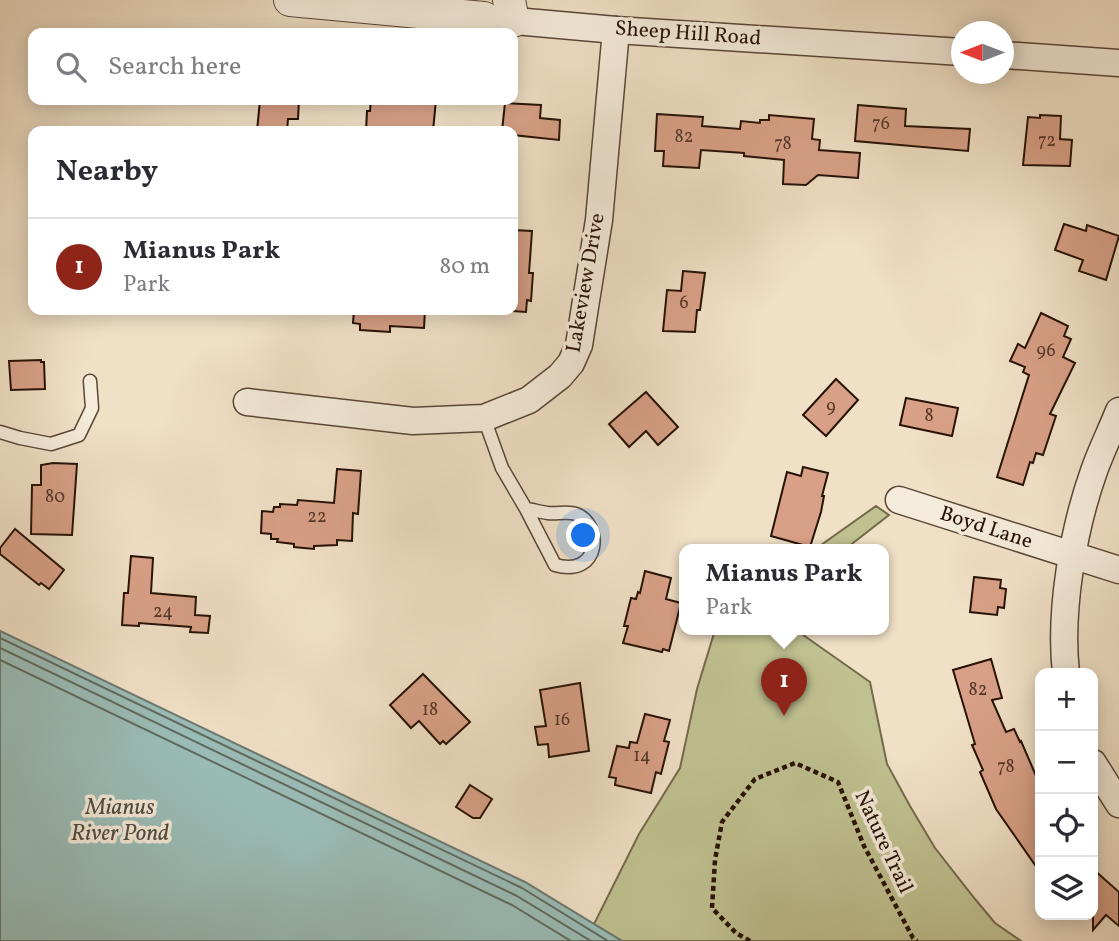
<!DOCTYPE html>
<meta charset="utf-8">
<style>
:root{--surface:#fff;--page:#f2f2f3;--text:#2b2b33;--muted:#7c7c81;--line:#e1e1e2;--accent:#8f2418}
body{margin:0;font-family:Vollkorn,serif;background:var(--page);color:var(--text)}
.controls{position:absolute;right:21px;bottom:21px;display:grid;overflow:hidden;border-radius:14px;box-shadow:0 4px 18px #0003}
.controls button{width:63px;height:63px;display:grid;place-items:center;padding:0;border:0;border-bottom:2px solid var(--line);background:var(--surface);color:var(--text);font:35px sans-serif}
.compass{position:absolute;left:951px;top:21px;width:63px;height:63px;border-radius:50%;background:var(--surface);box-shadow:0 4px 18px #0003;rotate:270deg}
.you{position:absolute;left:584px;top:536px;width:24px;height:24px;margin:-18px;border:5px solid #fff;border-radius:50%;background:#1a73e8;box-shadow:0 0 0 10px #1a73e833}
.badge{display:grid;place-items:center;width:46px;height:46px;border-radius:50%;background:var(--accent);color:#fff;font-size:23px;font-weight:700}
.pin{position:absolute;translate:-50% -58px;filter:drop-shadow(0 2px 4px #0008)}
.pin::after{content:'';position:absolute;top:37px;width:24px;height:21px;background:inherit;clip-path:polygon(0 0,100% 0,50% 100%)}
.popup{position:absolute;left:679px;top:544px;width:210px;height:91px;box-sizing:border-box;display:grid;place-content:center;border-radius:14px;background:var(--surface);filter:drop-shadow(0 2px 5px #0005);font-size:23px;white-space:nowrap;color:var(--muted)}
.popup b{font-size:26px;color:var(--text)}
.popup::after{content:'';position:absolute;left:50%;top:100%;margin-left:-14px;border:14px solid transparent;border-top-color:var(--surface)}
.list{margin:0;padding:0;list-style:none}
h2{display:flex;justify-content:space-between;align-items:center;height:91px;margin:0;padding:0 28px;font-size:30px}
h2 small{font-size:23px;font-weight:400;color:var(--muted)}
.list li{display:grid;grid-template-columns:46px 1fr auto;gap:21px;align-items:center;box-sizing:border-box;height:98px;padding:0 28px;border-top:2px solid var(--line)}
.list b{display:block;font-size:26px;white-space:nowrap}
.list p{margin:0;font-size:23px;white-space:nowrap;color:var(--muted)}
.list em{font-size:23px;font-style:normal;color:var(--muted)}
.icon{flex:none;width:38px;height:38px;fill:none;stroke:currentColor;stroke-width:2;stroke-linecap:round;stroke-linejoin:round}
.map{position:relative;flex:none;width:1119px;height:941px;overflow:hidden}
.search{position:absolute;background:var(--surface);box-shadow:0 4px 18px #0003;left:28px;top:28px;width:490px;height:77px;display:flex;align-items:center;gap:18px;box-sizing:border-box;padding:0 24px;border-radius:14px;color:var(--muted);font-size:26px}
.panel{position:absolute;background:var(--surface);box-shadow:0 4px 18px #0003;left:28px;top:126px;width:490px;height:189px;border-radius:14px}
.map>svg:first-child{display:block}
.green{fill:#c0c191;stroke:#746a4c;stroke-width:2}
.water{fill:#9abdb7;stroke:#6c7970;stroke-width:2}
.lines{fill:none;stroke-linecap:round;stroke-linejoin:round}
.shore{stroke:#60685e;stroke-width:2}
.building{fill:#d8a086;stroke:#271206;stroke-width:2}
.service-casing{stroke:#594636;stroke-width:15}
.minor-casing{stroke:#594636;stroke-width:29}
.tertiary-casing{stroke:#594636;stroke-width:34}
.path{stroke:#271206;stroke-width:4.5;stroke-dasharray:5 3.5;stroke-linecap:butt}
.service{stroke:#f5ebda;stroke-width:12}
.minor{stroke:#f5ebda;stroke-width:26}
.tertiary{stroke:#f5ebda;stroke-width:32}
.labels{text-anchor:middle;dominant-baseline:central;stroke-width:7;stroke-linejoin:round;paint-order:stroke}
.number-label{font-size:18px;fill:#533626}
.street-label{font-size:21px;fill:#271206;stroke:#f5ebda}
.water-label{font-size:23px;font-style:italic;fill:#4f4e44;stroke:#f5ebda}
</style>
<div class="map">
<svg width="1119" height="941" viewBox="0 0 1119 941">
<rect width="100%" height="100%" fill="#f0e0c6"/>
<filter id="stains"><feTurbulence type="fractalNoise" baseFrequency=".00286" numOctaves="4"/><feColorMatrix values="0 0 0 0 .2 0 0 0 0 .09 0 0 0 0 .02 0 0 0 .5 -.17"/></filter>
<radialGradient id="worn" r=".72"><stop offset=".6" stop-color="#630" stop-opacity="0"/><stop offset="1" stop-color="#630" stop-opacity=".3"/></radialGradient>
<g class="green">
<path d="M 876,506 L 889,515 L 844,550 L 814,550 Z"/>
<path d="M 715,630 L 796,630 L 870,682 L 887,764 L 910,806 L 935,848 L 975,899 L 995,923 L 1021,941 L 622,941 L 594,924 L 639,834 L 680,768 L 697,689 Z"/>
</g>
<path class="water" d="M 0,631 L 525,882 L 622,941 L 0,941 Z"/>
<g class="lines">
<g class="shore">
<path d="M 0,638 L 522,888 L 608,941"/>
<path d="M 0,648 L 517,896 L 591,941"/>
<path d="M 0,660 L 512,905 L 571,941"/>
</g>
</g>
<g class="building">
<path d="M 260,100 L 299,100 L 298,119 L 288,119 L 287,131 L 257,131 Z"/>
<path d="M 371,100 L 436,100 L 433,131 L 366,131 L 367,111 L 370,111 Z"/>
<path d="M 505,103 L 541,105 L 540,118 L 560,120 L 559,140 L 513,135 L 513,131 L 502,131 Z"/>
<path d="M 858,105 L 906,109 L 905,126 L 970,129 L 968,151 L 855,141 Z"/>
<path d="M 657,114 L 703,117 L 702,126 L 740,129 L 741,121 L 760,123 L 760,120 L 769,120 L 769,115 L 814,119 L 812,139 L 820,140 L 819,150 L 860,153 L 858,178 L 818,175 L 806,185 L 783,184 L 784,160 L 744,156 L 744,153 L 701,150 L 699,168 L 663,166 L 664,151 L 655,151 Z"/>
<path d="M 1040,115 L 1061,116 L 1060,139 L 1072,140 L 1070,166 L 1023,165 L 1028,117 L 1040,118 Z"/>
<path d="M 1064,224 L 1086,231 L 1087,225 L 1119,236 L 1106,280 L 1079,271 L 1083,260 L 1055,250 Z"/>
<path d="M 513,230 L 532,231 L 529,273 L 533,273 L 531,301 L 527,300 L 526,312 L 513,311 Z"/>
<path d="M 683,271 L 705,273 L 700,310 L 697,310 L 695,332 L 663,331 L 667,290 L 681,291 Z"/>
<path d="M 354,310 L 425,310 L 424,328 L 390,326 L 390,332 L 360,330 L 360,324 L 353,323 Z"/>
<path d="M 1041,313 L 1068,326 L 1064,336 L 1071,339 L 1063,357 L 1075,363 L 1050,414 L 1056,416 L 1043,455 L 1036,453 L 1033,463 L 1030,462 L 1023,485 L 997,477 L 1029,375 L 1023,372 L 1025,367 L 1010,361 L 1018,344 L 1025,348 Z"/>
<path d="M 41,360 L 41,362 L 44,362 L 45,389 L 11,390 L 9,361 Z"/>
<path d="M 836,379 L 858,400 L 826,436 L 803,415 Z"/>
<path d="M 646,392 L 678,427 L 658,445 L 646,431 L 629,447 L 609,424 Z"/>
<path d="M 906,398 L 958,408 L 952,436 L 900,425 Z"/>
<path d="M 53,463 L 77,464 L 72,535 L 31,534 L 32,485 L 41,485 L 41,465 Z"/>
<path d="M 803,467 L 828,473 L 822,496 L 824,496 L 821,512 L 810,547 L 771,536 L 787,472 L 801,476 Z"/>
<path d="M 337,469 L 361,471 L 358,514 L 353,513 L 352,541 L 337,540 L 337,545 L 314,546 L 314,549 L 294,547 L 294,544 L 277,542 L 278,539 L 271,539 L 271,534 L 261,533 L 262,511 L 273,512 L 274,507 L 280,507 L 280,504 L 297,505 L 298,500 L 334,503 Z"/>
<path d="M 15,529 L 64,570 L 49,589 L 41,583 L 39,585 L 0,554 L 0,548 Z"/>
<path d="M 131,556 L 153,558 L 151,593 L 196,597 L 195,615 L 210,616 L 208,633 L 190,632 L 191,627 L 139,623 L 139,626 L 122,625 L 124,593 L 128,593 Z"/>
<path d="M 645,571 L 671,578 L 666,599 L 681,603 L 669,651 L 663,649 L 662,652 L 623,643 L 628,626 L 624,626 L 631,598 L 636,599 L 638,592 L 640,593 Z"/>
<path d="M 974,577 L 1001,580 L 1000,588 L 1006,589 L 1004,608 L 998,607 L 997,615 L 970,612 Z"/>
<path d="M 991,659 L 1002,698 L 992,700 L 1006,732 L 1014,729 L 1020,742 L 1021,741 L 1040,785 L 1040,872 L 996,809 L 980,772 L 983,770 L 972,745 L 975,744 L 953,670 Z"/>
<path d="M 423,674 L 470,722 L 446,744 L 443,741 L 440,744 L 419,721 L 411,728 L 390,705 Z"/>
<path d="M 580,683 L 589,751 L 549,757 L 548,744 L 538,745 L 535,727 L 546,726 L 540,690 Z"/>
<path d="M 645,714 L 670,720 L 664,741 L 669,742 L 661,774 L 656,772 L 651,793 L 615,785 L 616,778 L 609,777 L 617,746 L 629,748 L 630,742 L 637,743 Z"/>
<path d="M 470,785 L 492,799 L 480,818 L 473,818 L 456,807 Z"/>
<path d="M 1093,869 L 1119,892 L 1119,926 L 1106,915 L 1093,930 Z"/>
</g>
<g class="lines">
<g class="service-casing">
<g id="service">
<path d="M 484,418 L 502,468 L 526,509 C 533,510 541,512 548,513 C 557,514 568,511 576,514 C 603,524 601,578 555,565 L 526,509"/>
<path d="M 0,432 L 20,438 L 51,444 L 79,435 L 92,408 L 90,381"/>
</g>
</g>
<g class="minor-casing">
<g id="minor">
<path d="M 492,19 L 616,30 L 962,52"/>
<path d="M 1004,55 L 1119,63"/>
<path d="M 247,402 L 413,421 L 484,418 L 529,400 L 560,376 L 571,363 L 579,345 L 585,307 L 599,220 L 616,30"/>
<path d="M 899,500 L 1119,570"/>
<path d="M 1066,673 C 1059,612 1073,530 1094,471 C 1101,451 1111,431 1119,411"/>
<path d="M 1093,763 L 1119,804"/>
</g>
</g>
<g class="tertiary-casing">
<g id="tertiary">
<path d="M 290,0 L 484,18"/>
<path d="M 509,0 L 513,21"/>
</g>
</g>
<path class="path" d="M 750,941 L 736,933 L 712,908 L 715,860 L 722,822 L 755,779 L 795,763 L 838,782 L 864,846 L 913,938 L 917,941"/>
<use href="#service" class="service"/>
<use href="#minor" class="minor"/>
<use href="#tertiary" class="tertiary"/>
</g>
<g class="labels">
<g class="number-label">
<text x="881" y="124">76</text>
<text x="684" y="137">82</text>
<text x="1047" y="141">72</text>
<text x="783" y="144">78</text>
<text x="684" y="303">6</text>
<text x="1046" y="351">96</text>
<text x="831" y="407">9</text>
<text x="929" y="416">8</text>
<text x="55" y="497">80</text>
<text x="317" y="517">22</text>
<text x="163" y="612">24</text>
<text x="978" y="690">82</text>
<text x="430" y="710">18</text>
<text x="562" y="720">16</text>
<text x="642" y="756">14</text>
<text x="1006" y="767">78</text>
</g>
<g class="street-label">
<text transform="translate(688 34) rotate(4)">Sheep Hill Road</text>
<text transform="translate(586 283) rotate(-80)">Lakeview Drive</text>
<text transform="translate(986 528) rotate(18)">Boyd Lane</text>
<text transform="translate(883 842) rotate(65)">Nature Trail</text>
</g>
<g class="water-label">
<text x="120" y="808">Mianus<tspan x="120" dy="26">River Pond</tspan></text>
</g>
</g>
<rect width="100%" height="100%" filter="url(#stains)"/>
<rect width="100%" height="100%" fill="url(#worn)"/>
</svg>
<div class="controls">
<button>+</button>
<button>−</button>
<button><svg class="icon" aria-label="locate" viewBox="0 0 24 24"><circle cx="12" cy="12" r="6"/><path d="M12 2v4M12 18v4M2 12h4M18 12h4"/></svg></button>
<button><svg class="icon" aria-label="layers" viewBox="0 0 24 24"><path d="M12 4l9 5-9 5-9-5zM3 14l9 5 9-5"/></svg></button>
</div>
<svg class="compass" viewBox="-18 -18 36 36"><path d="M0-13l5 13h-10z" fill="#e53935"/><path d="M0 13l5-13h-10z" fill="#7c7c81"/></svg>
<div class="you"></div>
<div class="pin badge" style="left:784px;top:716px">1</div>
<div class="popup"><b>Mianus Park</b>Park</div>
<div class="search"><svg class="icon" aria-label="search" viewBox="0 0 24 24"><circle cx="10" cy="10" r="6"/><path d="M15 15l6 6"/></svg>Search here</div>
<section class="panel">
<h2>Nearby<small></small></h2>
<ul class="list">
<li><span class="badge">1</span><div><b>Mianus Park</b><p>Park</p></div><em>80 m</em></li>
</ul>
</section>
</div>
